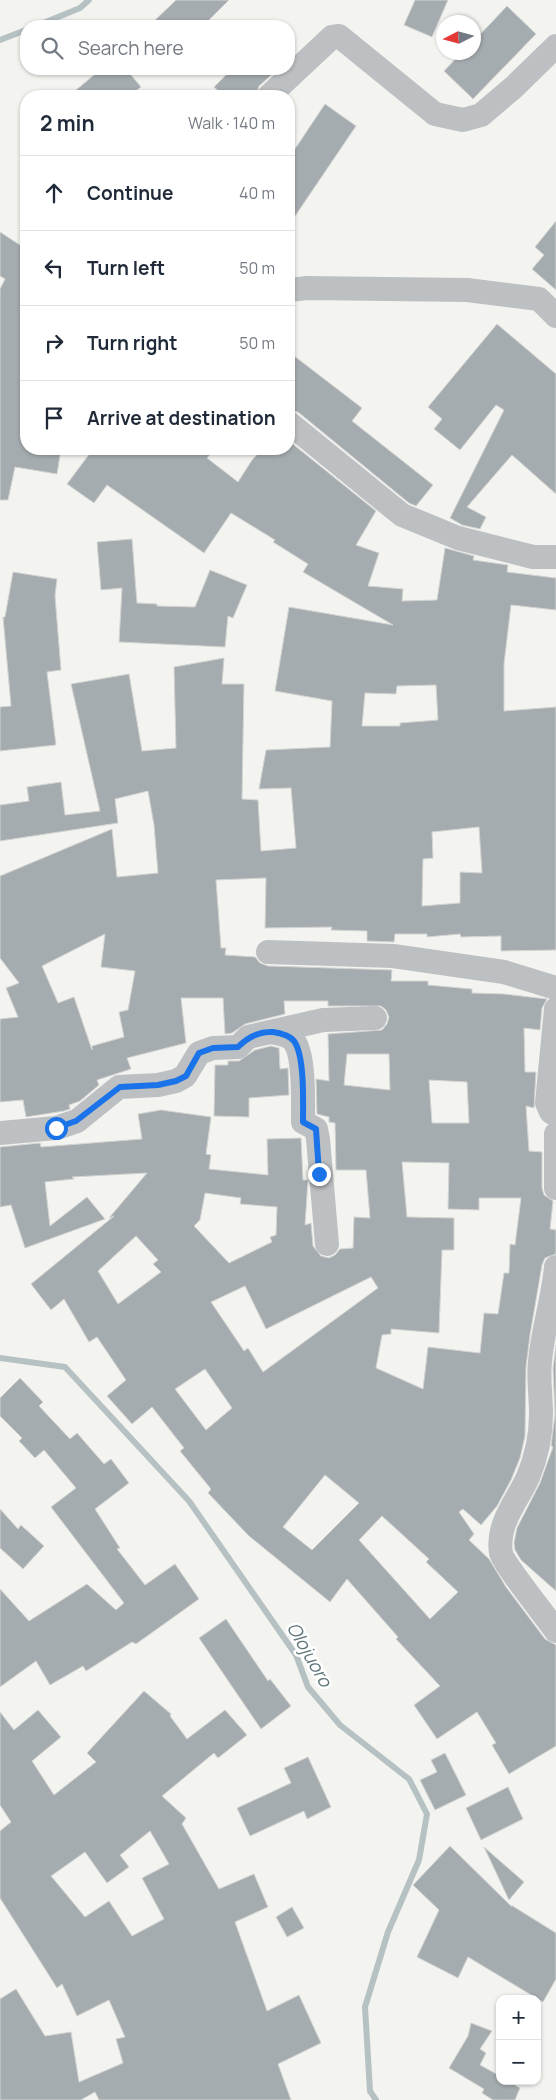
<!DOCTYPE html>
<meta charset="utf-8">
<style>
:root{--surface:#fff;--page:#f2f2f3;--text:#1f2937;--muted:#747a83;--line:#e0e1e3}
body{margin:0;font-family:Manrope,sans-serif;background:var(--page);color:var(--text)}
.controls{position:absolute;right:15px;bottom:15px;display:grid;overflow:hidden;border-radius:10px;box-shadow:0 1px 4px #0004}
.controls button{width:45px;height:45px;display:grid;place-items:center;padding:0;border:0;border-bottom:1px solid var(--line);background:var(--surface);color:var(--text);font:25px sans-serif}
.compass{position:absolute;left:436px;top:15px;width:45px;height:45px;border-radius:50%;background:var(--surface);box-shadow:0 1px 4px #0004;rotate:264deg}
.stop{position:absolute;width:15px;height:15px;margin:-11px;border:4px solid #1a73e8;border-radius:50%;background:#fff}
.stop.end{background:#1a73e8;border-color:#fff;box-shadow:0 1px 5px #0008}
.list{margin:0;padding:0;list-style:none}
h2{display:flex;justify-content:space-between;align-items:center;height:65px;margin:0;padding:0 20px;font-size:21px}
h2 small{font-size:16px;font-weight:400;color:var(--muted)}
.list li{display:grid;grid-template-columns:32px 1fr auto;gap:15px;align-items:center;box-sizing:border-box;height:75px;padding:0 20px;border-top:1px solid var(--line)}
.list b{display:block;font-size:19px;white-space:nowrap}
.list em{font-size:16px;font-style:normal;color:var(--muted)}
.icon{flex:none;width:28px;height:28px;fill:none;stroke:currentColor;stroke-width:2;stroke-linecap:round;stroke-linejoin:round}
.map{position:relative;flex:none;width:556px;height:2100px;overflow:hidden}
.search{position:absolute;background:var(--surface);box-shadow:0 1px 4px #0004;left:20px;top:20px;width:275px;height:55px;display:flex;align-items:center;gap:12px;box-sizing:border-box;padding:0 18px;border-radius:20px;color:var(--muted);font-size:19px}
.panel{position:absolute;background:var(--surface);box-shadow:0 1px 4px #0004;left:20px;top:90px;width:275px;height:365px;border-radius:20px}
.map>svg:first-child{display:block}
.lines{fill:none;stroke-linecap:round;stroke-linejoin:round}
.stream{stroke:#b6c1c3;stroke-width:6}
.building{fill:#a5acaf;stroke:#d4d4d2;fill-rule:evenodd}
.street{stroke:#bdc0c3;stroke-width:24}
.route{stroke:#1a73e8;stroke-width:6}
.labels{text-anchor:middle;dominant-baseline:central;stroke-width:5;stroke-linejoin:round;paint-order:stroke}
.water-label{font-size:18px;font-style:italic;fill:#61767b;stroke:#fff}
</style>
<div class="map">
<svg width="556" height="2100" viewBox="0 0 556 2100">
<rect width="100%" height="100%" fill="#f3f3f0"/>
<g class="lines">
<g class="stream">
<path d="M 36,26 L 80,8 L 89,0"/>
<path d="M 0,40 L 26,30"/>
<path d="M 0,1358 L 65,1367 L 189,1501 L 296,1655 L 308,1687 L 340,1725 L 409,1779 L 427,1814 L 419,1860 L 388,1932 L 365,2007 L 370,2091 L 376,2100"/>
</g>
</g>
<g class="building">
<path d="M 176,0 L 229,0 L 203,26 L 149,26 Z"/>
<path d="M 415,0 L 448,0 L 432,37 L 404,25 Z"/>
<path d="M 507,6 L 536,34 L 473,99 L 444,71 L 462,52 L 474,52 L 474,41 Z"/>
<path d="M 101,69 L 126,69 L 141,87 L 129,96 L 69,96 Z"/>
<path d="M 232,69 L 278,69 L 259,86 L 256,96 L 224,96 L 214,87 Z"/>
<path d="M 325,104 L 356,126 L 289,225 L 289,158 Z"/>
<path d="M 556,221 L 556,290 L 532,269 L 544,255 L 535,247 Z"/>
<path d="M 0,232 L 26,249 L 26,449 L 61,449 L 57,474 L 15,467 L 8,500 L 0,500 L 0,289 L 5,279 L 0,276 Z"/>
<path d="M 497,324 L 556,374 L 556,494 L 512,455 L 467,507 L 486,517 L 480,529 L 462,525 L 450,518 L 504,410 L 496,405 L 460,450 L 434,429 L 442,419 L 428,407 Z"/>
<path d="M 289,352 L 362,408 L 352,421 L 433,485 L 416,506 L 409,503 L 298,412 L 289,410 Z"/>
<path d="M 289,441 L 376,511 L 356,545 L 379,553 L 368,586 L 403,589 L 402,601 L 437,600 L 445,548 L 474,556 L 473,560 L 508,565 L 507,572 L 556,578 L 556,610 L 511,605 L 504,664 L 504,711 L 556,707 L 556,950 L 501,951 L 501,936 L 461,937 L 460,934 L 427,937 L 427,934 L 395,934 L 394,942 L 367,941 L 367,931 L 331,930 L 332,927 L 265,928 L 266,878 L 216,880 L 221,948 L 226,948 L 225,955 L 255,957 L 260,963 L 268,966 L 392,970 L 391,981 L 428,981 L 428,985 L 472,989 L 472,993 L 504,994 L 547,999 L 542,1008 L 540,1030 L 524,1028 L 525,1072 L 536,1072 L 534,1108 L 526,1106 L 529,1151 L 542,1152 L 542,1188 L 544,1195 L 553,1201 L 550,1229 L 556,1230 L 556,1254 L 545,1258 L 542,1265 L 530,1335 L 526,1367 L 525,1436 L 520,1458 L 511,1480 L 497,1506 L 481,1525 L 463,1509 L 459,1512 L 474,1534 L 469,1540 L 489,1559 L 506,1587 L 545,1639 L 556,1645 L 556,1746 L 509,1774 L 492,1745 L 496,1743 L 477,1712 L 437,1739 L 414,1705 L 440,1686 L 396,1639 L 398,1637 L 347,1579 L 330,1602 L 249,1536 L 208,1493 L 211,1489 L 180,1451 L 184,1448 L 152,1407 L 132,1424 L 107,1396 L 126,1380 L 97,1337 L 89,1342 L 64,1299 L 51,1310 L 31,1284 L 114,1216 L 109,1218 L 147,1173 L 72,1177 L 74,1179 L 45,1182 L 50,1226 L 87,1197 L 105,1219 L 25,1248 L 11,1205 L 0,1207 L 0,1147 L 40,1143 L 41,1147 L 142,1139 L 138,1114 L 161,1110 L 211,1117 L 206,1154 L 211,1155 L 209,1169 L 268,1175 L 267,1139 L 301,1138 L 303,1180 L 308,1180 L 305,1225 L 311,1223 L 313,1246 L 321,1256 L 329,1258 L 335,1255 L 340,1249 L 353,1248 L 354,1217 L 370,1218 L 366,1170 L 336,1170 L 335,1123 L 329,1122 L 329,1117 L 317,1114 L 316,1079 L 329,1081 L 328,1034 L 382,1030 L 387,1024 L 389,1017 L 386,1010 L 381,1006 L 328,1006 L 328,1001 L 284,1001 L 285,1014 L 245,1024 L 232,1033 L 225,1034 L 223,998 L 181,998 L 186,1043 L 127,1058 L 131,1069 L 97,1080 L 99,1085 L 80,1101 L 69,1105 L 70,1109 L 64,1111 L 26,1117 L 23,1100 L 0,1102 L 0,1019 L 18,1017 L 6,988 L 19,983 L 0,958 L 0,876 L 112,829 L 117,877 L 158,873 L 154,825 L 148,791 L 115,799 L 118,823 L 0,841 L 0,805 L 29,801 L 27,787 L 61,782 L 65,815 L 100,811 L 71,684 L 129,674 L 142,751 L 176,748 L 174,667 L 224,658 L 222,684 L 244,684 L 242,799 L 258,800 L 261,851 L 296,848 L 291,788 L 259,789 L 266,750 L 330,747 L 332,701 L 275,691 L 289,607 L 393,625 L 303,572 L 308,564 L 273,542 L 275,540 L 231,513 L 204,553 L 107,485 L 94,503 L 67,484 L 93,449 L 215,449 L 207,458 L 238,482 L 252,460 L 262,449 L 289,449 ZM 436,685 L 438,720 L 400,723 L 400,726 L 362,726 L 365,693 L 396,694 L 397,686 ZM 479,827 L 482,873 L 460,872 L 460,903 L 422,906 L 423,859 L 433,858 L 432,832 ZM 105,934 L 101,967 L 135,971 L 128,1010 L 119,1012 L 124,1037 L 92,1046 L 92,1050 L 74,997 L 58,1003 L 42,966 ZM 347,1054 L 389,1054 L 390,1090 L 344,1085 ZM 429,1080 L 467,1082 L 469,1123 L 432,1123 ZM 402,1162 L 449,1163 L 448,1209 L 479,1210 L 479,1198 L 521,1198 L 515,1245 L 510,1244 L 509,1273 L 504,1273 L 498,1314 L 484,1313 L 480,1353 L 428,1347 L 423,1389 L 376,1368 L 382,1335 L 391,1334 L 391,1329 L 439,1333 L 442,1250 L 454,1250 L 454,1218 L 407,1217 ZM 205,1193 L 241,1198 L 240,1204 L 277,1207 L 276,1235 L 270,1237 L 272,1242 L 229,1263 L 194,1226 L 200,1220 ZM 136,1236 L 158,1260 L 153,1264 L 161,1272 L 118,1304 L 98,1271 ZM 371,1277 L 378,1288 L 263,1372 L 248,1348 L 244,1351 L 211,1302 L 245,1286 L 266,1329 ZM 205,1369 L 232,1408 L 206,1430 L 175,1389 ZM 325,1475 L 359,1503 L 312,1550 L 283,1527 ZM 382,1516 L 429,1559 L 426,1562 L 458,1592 L 430,1619 L 359,1540 Z"/>
<path d="M 132,539 L 137,603 L 157,604 L 157,606 L 195,607 L 210,570 L 247,585 L 233,618 L 228,616 L 225,647 L 119,642 L 122,588 L 101,590 L 97,542 Z"/>
<path d="M 13,572 L 57,579 L 55,596 L 61,670 L 47,672 L 56,745 L 0,751 L 0,707 L 11,706 L 3,617 L 5,617 Z"/>
<path d="M 271,1046 L 279,1048 L 280,1069 L 288,1068 L 289,1095 L 249,1098 L 249,1117 L 214,1116 L 215,1065 L 228,1065 L 228,1061 L 239,1061 L 255,1050 Z"/>
<path d="M 556,1345 L 556,1591 L 521,1560 L 515,1550 L 514,1543 L 517,1528 L 540,1483 L 553,1447 L 551,1446 L 555,1414 L 553,1368 Z"/>
<path d="M 20,1378 L 43,1402 L 39,1406 L 70,1439 L 77,1433 L 104,1464 L 111,1459 L 129,1483 L 95,1509 L 120,1548 L 117,1549 L 145,1585 L 175,1564 L 199,1599 L 136,1644 L 132,1642 L 86,1671 L 83,1666 L 50,1685 L 36,1661 L 0,1687 L 0,1589 L 29,1621 L 87,1584 L 116,1610 L 124,1603 L 51,1507 L 76,1488 L 44,1450 L 35,1458 L 19,1441 L 22,1438 L 0,1416 L 0,1398 Z"/>
<path d="M 0,1509 L 18,1529 L 21,1525 L 44,1546 L 23,1569 L 0,1548 Z"/>
<path d="M 226,1619 L 268,1681 L 270,1679 L 291,1706 L 261,1729 L 199,1638 Z"/>
<path d="M 144,1691 L 171,1714 L 170,1716 L 187,1739 L 225,1710 L 247,1735 L 218,1758 L 214,1753 L 162,1796 L 186,1818 L 182,1824 L 219,1889 L 254,1874 L 268,1907 L 235,1922 L 267,2011 L 299,1995 L 321,2043 L 278,2064 L 291,2100 L 99,2100 L 95,2092 L 81,2100 L 0,2100 L 0,1999 L 16,1989 L 45,2036 L 71,2032 L 79,2082 L 123,2063 L 116,2039 L 125,2037 L 109,2000 L 77,2016 L 62,1984 L 57,1988 L 0,1898 L 0,1831 L 11,1822 L 0,1805 L 0,1712 L 14,1730 L 38,1710 L 61,1737 L 32,1761 L 54,1795 L 96,1762 L 87,1753 ZM 150,1831 L 169,1864 L 142,1878 L 164,1919 L 132,1936 L 109,1901 L 85,1917 L 51,1876 L 85,1852 L 107,1883 L 129,1867 L 120,1855 Z"/>
<path d="M 445,1753 L 466,1795 L 435,1810 L 420,1780 L 437,1772 L 431,1760 Z"/>
<path d="M 308,1757 L 331,1807 L 307,1819 L 304,1811 L 250,1836 L 237,1808 L 291,1783 L 284,1768 Z"/>
<path d="M 508,1787 L 523,1819 L 481,1840 L 466,1808 Z"/>
<path d="M 450,1846 L 512,1907 L 511,1905 L 556,1933 L 556,1979 L 543,2002 L 468,1957 L 458,1978 L 417,1957 L 439,1910 L 413,1885 Z"/>
<path d="M 484,1847 L 524,1882 L 509,1900 Z"/>
<path d="M 292,1907 L 304,1928 L 287,1937 L 276,1917 Z"/>
<path d="M 471,2023 L 492,2031 L 480,2049 L 486,2053 L 480,2065 L 500,2076 L 500,2081 L 508,2081 L 520,2088 L 515,2100 L 493,2100 L 482,2093 L 484,2089 L 449,2068 L 468,2036 Z"/>
</g>
<g class="lines">
<g class="street">
<path d="M 269,96 L 332,37 L 339,36 L 435,114 L 463,120 L 481,115 L 514,87 L 556,46"/>
<path d="M 289,290 L 307,288 L 467,290 L 539,299 L 556,316"/>
<path d="M 289,423 L 402,515 L 458,538 L 533,557 L 556,557"/>
<path d="M 268,952 L 393,956 L 504,972 L 556,988"/>
<path d="M 556,1009 L 547,1103 L 551,1112 L 556,1115"/>
<path d="M 271,1032 C 279,1034 287,1034 293,1040 C 305,1053 303,1104 303,1122 L 316,1129 L 318,1139 L 327,1244"/>
<path d="M 0,1133 L 56,1128 L 77,1121 L 119,1087 L 158,1085 L 176,1081 L 185,1076 L 199,1053 L 213,1048 L 238,1047 L 248,1037 L 323,1020 L 375,1018"/>
<path d="M 556,1134 L 556,1188"/>
<path d="M 556,1267 C 553,1299 543,1329 540,1361 C 538,1379 541,1395 541,1414 C 541,1434 536,1458 528,1477 C 517,1502 496,1524 501,1553 C 503,1563 547,1618 556,1631"/>
</g>
</g>
<g class="lines">
<path class="route" d="M 56,1128 L 76,1121 L 120,1087 L 158,1085 L 176,1081 L 186,1076 L 199,1053 L 213,1048 L 238,1047 C 247,1038 259,1031 273,1032 C 280,1033 289,1035 294,1041 C 305,1056 303,1104 303,1122 L 316,1129 L 319,1174"/>
</g>
<g class="labels">
<g class="water-label">
<text transform="translate(310 1654) rotate(60)">Olojuoro</text>
</g>
</g>
</svg>
<div class="controls">
<button>+</button>
<button>−</button>
</div>
<svg class="compass" viewBox="-18 -18 36 36"><path d="M0-13l5 13h-10z" fill="#e53935"/><path d="M0 13l5-13h-10z" fill="#747a83"/></svg>
<div class="stop" style="left:56px;top:1128px"></div>
<div class="stop end" style="left:319px;top:1174px"></div>
<div class="search"><svg class="icon" aria-label="search" viewBox="0 0 24 24"><circle cx="10" cy="10" r="6"/><path d="M15 15l6 6"/></svg>Search here</div>
<section class="panel">
<h2>2 min<small>Walk · 140 m</small></h2>
<ul class="list">
<li><svg class="icon" aria-label="ahead" viewBox="0 0 24 24"><path d="M12 20V5M6 11l6-6 6 6"/></svg><div><b>Continue</b></div><em>40 m</em></li>
<li><svg class="icon" aria-label="left" viewBox="0 0 24 24"><path d="M17 20v-9H6M10 6l-5 5 5 5"/></svg><div><b>Turn left</b></div><em>50 m</em></li>
<li><svg class="icon" aria-label="right" viewBox="0 0 24 24"><path d="M7 20v-9h11M14 6l5 5-5 5"/></svg><div><b>Turn right</b></div><em>50 m</em></li>
<li><svg class="icon" aria-label="arrive" viewBox="0 0 24 24"><path d="M6 21V4h12l-3 4 3 4H6"/></svg><div><b>Arrive at destination</b></div></li>
</ul>
</section>
</div>
